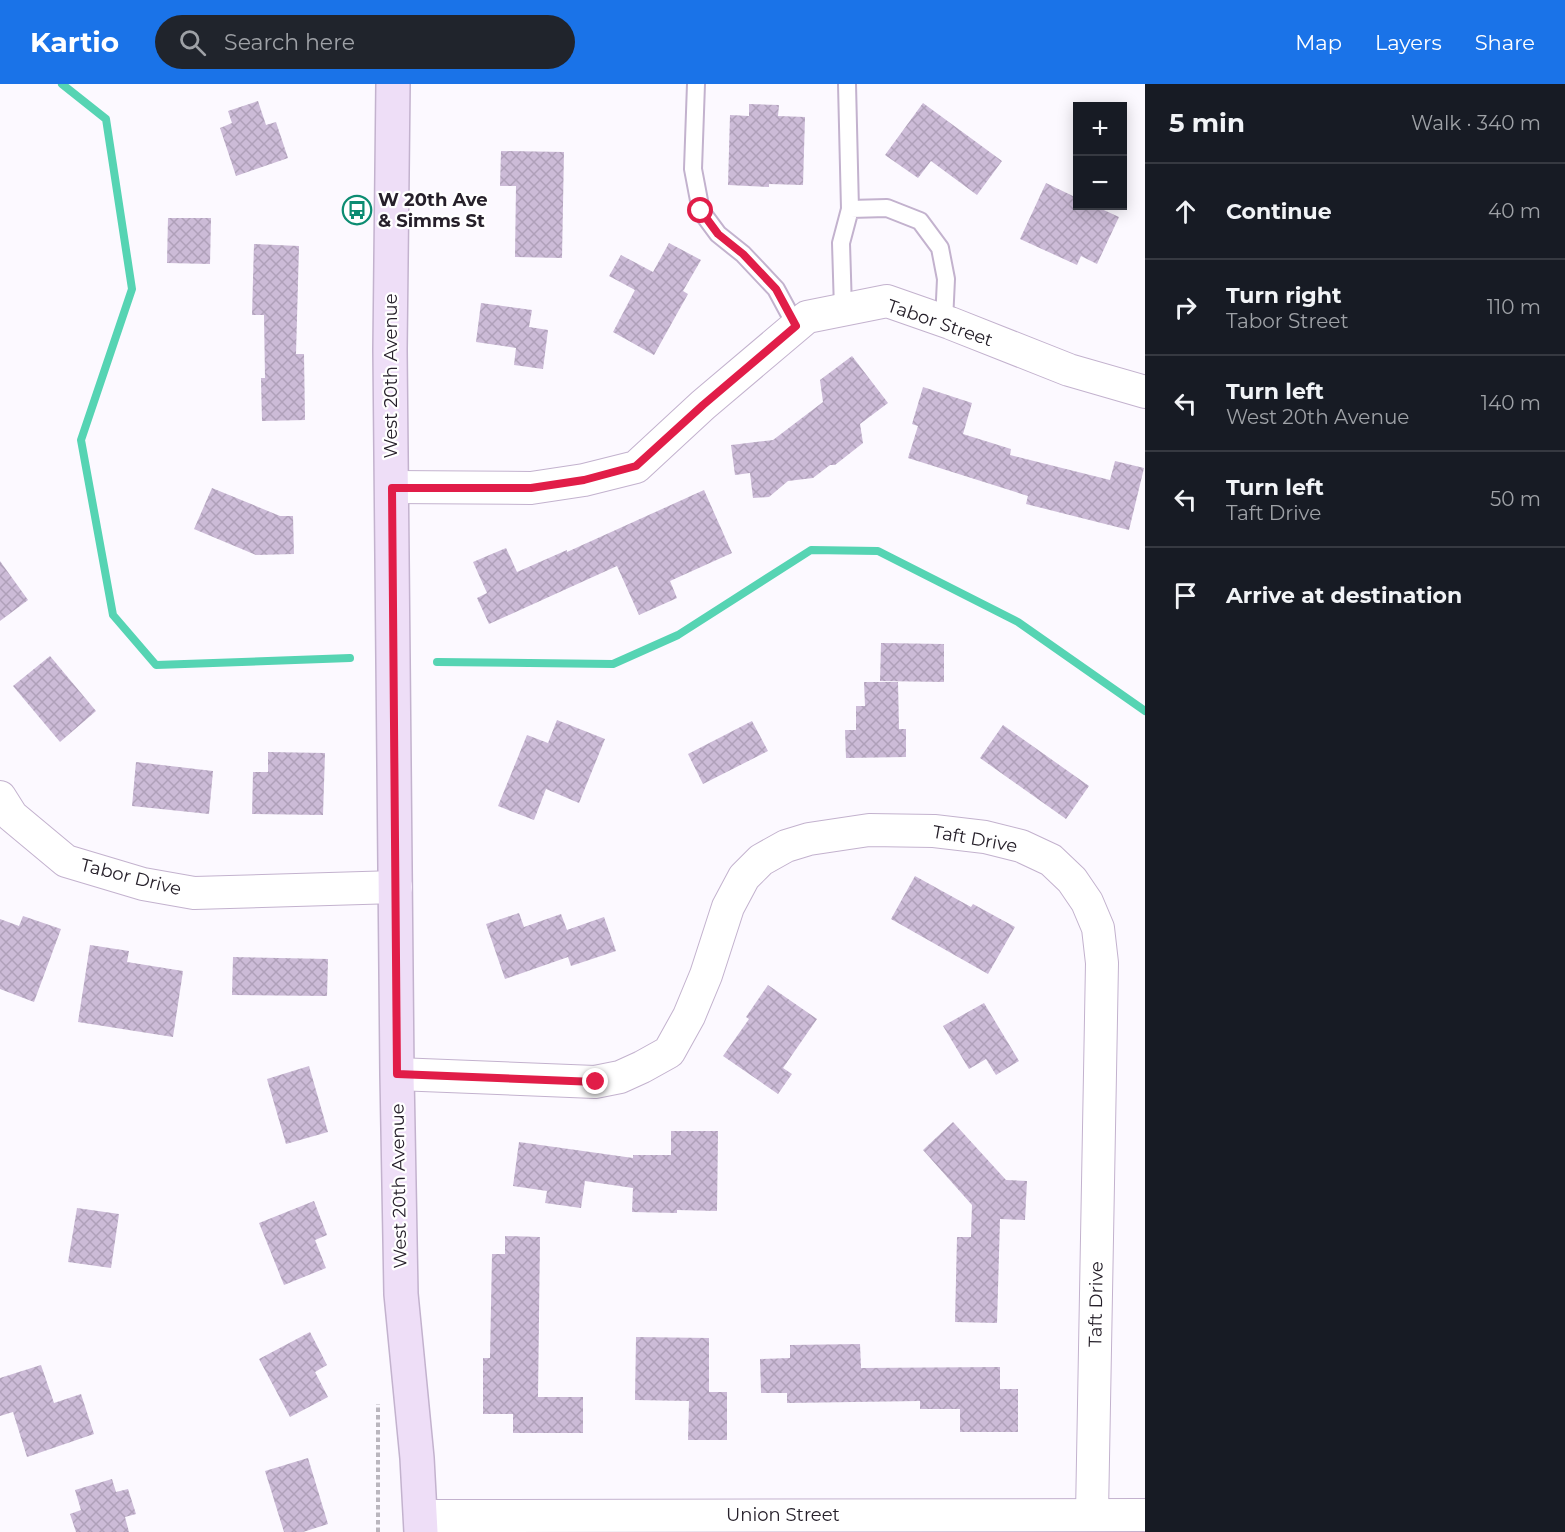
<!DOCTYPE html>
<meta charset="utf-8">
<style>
:root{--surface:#171b24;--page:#20242c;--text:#f1f3f6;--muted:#9ea1a6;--line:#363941;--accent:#1a73e8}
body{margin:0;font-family:Montserrat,sans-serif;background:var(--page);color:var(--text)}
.controls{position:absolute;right:18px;top:18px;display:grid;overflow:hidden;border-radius:0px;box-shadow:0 3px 15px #0003}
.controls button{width:54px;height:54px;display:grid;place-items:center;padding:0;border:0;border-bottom:2px solid var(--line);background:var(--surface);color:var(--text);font:30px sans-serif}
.stop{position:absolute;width:18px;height:18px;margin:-14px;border:4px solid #e11d48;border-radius:50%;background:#fff}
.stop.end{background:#e11d48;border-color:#fff;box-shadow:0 2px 6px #0008}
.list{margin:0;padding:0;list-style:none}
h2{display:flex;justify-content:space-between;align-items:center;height:78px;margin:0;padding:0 24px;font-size:26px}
h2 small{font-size:20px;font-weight:400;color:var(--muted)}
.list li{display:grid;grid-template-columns:39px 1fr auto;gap:18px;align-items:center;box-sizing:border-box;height:96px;padding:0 24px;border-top:2px solid var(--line)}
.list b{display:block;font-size:22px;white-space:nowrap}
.list p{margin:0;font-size:20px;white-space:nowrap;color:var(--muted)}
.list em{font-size:20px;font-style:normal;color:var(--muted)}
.icon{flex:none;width:33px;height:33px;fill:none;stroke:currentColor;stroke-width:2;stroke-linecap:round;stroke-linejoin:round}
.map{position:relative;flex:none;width:1145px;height:1448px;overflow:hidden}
header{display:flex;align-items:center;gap:36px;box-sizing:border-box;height:84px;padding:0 30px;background:var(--accent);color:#fff}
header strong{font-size:28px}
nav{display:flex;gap:33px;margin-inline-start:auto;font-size:21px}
.search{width:420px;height:54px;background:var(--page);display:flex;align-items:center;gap:15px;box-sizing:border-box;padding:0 21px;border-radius:33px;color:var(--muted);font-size:22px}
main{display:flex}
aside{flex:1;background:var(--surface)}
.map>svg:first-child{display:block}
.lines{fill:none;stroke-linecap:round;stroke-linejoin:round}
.stream{stroke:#56d4b3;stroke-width:8}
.building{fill:url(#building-cross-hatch)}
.lane-casing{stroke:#c3b2ce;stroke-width:20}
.street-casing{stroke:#c3b2ce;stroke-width:34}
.secondary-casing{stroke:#c3b2ce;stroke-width:36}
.path{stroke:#bab6be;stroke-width:4;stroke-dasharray:4.5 3;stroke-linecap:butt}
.lane{stroke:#fff;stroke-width:16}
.street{stroke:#fff;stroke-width:32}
.secondary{stroke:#eedef7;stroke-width:33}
.route{stroke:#e11d48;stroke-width:8}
.labels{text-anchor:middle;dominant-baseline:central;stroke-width:4.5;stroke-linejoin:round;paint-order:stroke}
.poi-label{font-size:18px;font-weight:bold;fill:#26202a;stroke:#fff;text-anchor:start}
.street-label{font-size:18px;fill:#26202a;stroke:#fff}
</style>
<header>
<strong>Kartio</strong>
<div class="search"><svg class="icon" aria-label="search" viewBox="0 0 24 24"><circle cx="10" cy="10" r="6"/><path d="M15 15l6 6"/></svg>Search here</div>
<nav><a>Map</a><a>Layers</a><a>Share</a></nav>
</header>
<main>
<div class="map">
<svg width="1145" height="1448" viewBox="0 0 1145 1448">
<defs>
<pattern id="building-cross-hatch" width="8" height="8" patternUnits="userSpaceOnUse" patternTransform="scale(1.5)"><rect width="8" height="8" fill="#ccbbd7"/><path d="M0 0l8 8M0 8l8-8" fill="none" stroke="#afa0b9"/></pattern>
</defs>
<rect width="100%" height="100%" fill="#fcf9ff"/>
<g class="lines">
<g class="stream">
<path d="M 62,0 L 106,35 L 132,205 L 81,356 L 113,531 L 156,581 L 350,574"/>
<path d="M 437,578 L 613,580 L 678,551 L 811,466 L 878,467 L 1018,538 L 1145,627"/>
</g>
</g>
<g class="building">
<path d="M 258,17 L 266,41 L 276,38 L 288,74 L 236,92 L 220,44 L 232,39 L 228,27 Z"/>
<path d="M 923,19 L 1002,77 L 977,111 L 931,77 L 918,94 L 885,71 Z"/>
<path d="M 749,20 L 779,21 L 778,32 L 805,33 L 803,101 L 769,100 L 769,103 L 728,101 L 730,31 L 749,32 Z"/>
<path d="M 501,67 L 564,68 L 562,174 L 515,173 L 516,102 L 500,102 Z"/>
<path d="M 1046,99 L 1077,114 L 1077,122 L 1095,122 L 1119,133 L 1097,180 L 1081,172 L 1077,181 L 1020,155 Z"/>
<path d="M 168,134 L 211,134 L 210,180 L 167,179 Z"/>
<path d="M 669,159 L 701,176 L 683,207 L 688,210 L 654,271 L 613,248 L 635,206 L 609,192 L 621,171 L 653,188 Z"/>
<path d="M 254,160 L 299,162 L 296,270 L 304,270 L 305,336 L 262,337 L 261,294 L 265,294 L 264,231 L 252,231 Z"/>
<path d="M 481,219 L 532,226 L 529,243 L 548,246 L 543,285 L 514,281 L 516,264 L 476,258 Z"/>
<path d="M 852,272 L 888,319 L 860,340 L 863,359 L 835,381 L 830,381 L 813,394 L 788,397 L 769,413 L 753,414 L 750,389 L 735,391 L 731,361 L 773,356 L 823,318 L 820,296 Z"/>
<path d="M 923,303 L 972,319 L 963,350 L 1011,365 L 1010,371 L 1110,396 L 1115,377 L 1144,384 L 1129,446 L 1026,420 L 1028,412 L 908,374 L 918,342 L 912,340 Z"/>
<path d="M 212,404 L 280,432 L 293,432 L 294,470 L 256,471 L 194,445 Z"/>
<path d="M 704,406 L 732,469 L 670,497 L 677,514 L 639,531 L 617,482 L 489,540 L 477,514 L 487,509 L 473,478 L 506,464 L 517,488 L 567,466 L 567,468 Z"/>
<path d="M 0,477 L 28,516 L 0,537 Z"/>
<path d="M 881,559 L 944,560 L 944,598 L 880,597 Z"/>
<path d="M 50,572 L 96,627 L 60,658 L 13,602 Z"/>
<path d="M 864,598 L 898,598 L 899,645 L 906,645 L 906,673 L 846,674 L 845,646 L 856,646 L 856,622 L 865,622 Z"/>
<path d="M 557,636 L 605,655 L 579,719 L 546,705 L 534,736 L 498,722 L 527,651 L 548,659 Z"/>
<path d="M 752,637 L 768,667 L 703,700 L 688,670 Z"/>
<path d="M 1003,641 L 1089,702 L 1066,735 L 980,674 Z"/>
<path d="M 268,668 L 325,669 L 323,731 L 252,730 L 253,688 L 268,688 Z"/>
<path d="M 136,678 L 213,687 L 209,730 L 132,722 Z"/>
<path d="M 915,792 L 971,823 L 973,820 L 1015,843 L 988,890 L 891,835 Z"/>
<path d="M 519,829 L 524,843 L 561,830 L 567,846 L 604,833 L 616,867 L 571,882 L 568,873 L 505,895 L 486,840 Z"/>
<path d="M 23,832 L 61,845 L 34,918 L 0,905 L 0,835 L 19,842 Z"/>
<path d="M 90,861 L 129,867 L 127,878 L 183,887 L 173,953 L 78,938 Z"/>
<path d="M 233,873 L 328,875 L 327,912 L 232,911 Z"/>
<path d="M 768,901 L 817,935 L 783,984 L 792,990 L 778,1010 L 723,972 L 749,935 L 746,933 Z"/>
<path d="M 984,919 L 1019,977 L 996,991 L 986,975 L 969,985 L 943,942 Z"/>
<path d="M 309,982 L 328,1048 L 286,1060 L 267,995 Z"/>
<path d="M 953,1038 L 1006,1096 L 1027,1097 L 1025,1136 L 1000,1135 L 997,1239 L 955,1238 L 957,1153 L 971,1153 L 972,1121 L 923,1066 Z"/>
<path d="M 671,1047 L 718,1047 L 717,1127 L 677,1126 L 677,1129 L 632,1128 L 633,1104 L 585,1097 L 581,1124 L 545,1119 L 547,1107 L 513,1102 L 519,1058 L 633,1074 L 633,1071 L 671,1071 Z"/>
<path d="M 314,1117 L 327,1151 L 315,1156 L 326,1184 L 284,1201 L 259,1139 Z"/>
<path d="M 77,1124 L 119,1130 L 111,1184 L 68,1178 Z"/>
<path d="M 505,1152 L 540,1153 L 538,1313 L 583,1313 L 583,1349 L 513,1349 L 513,1330 L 483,1330 L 483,1274 L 490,1274 L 492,1170 L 505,1170 Z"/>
<path d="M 310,1248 L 327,1281 L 315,1288 L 328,1313 L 290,1333 L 259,1275 Z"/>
<path d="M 636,1253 L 709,1254 L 709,1308 L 727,1308 L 727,1356 L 688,1356 L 689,1317 L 635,1316 Z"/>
<path d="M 860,1260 L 861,1284 L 1000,1283 L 1000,1305 L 1018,1305 L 1018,1348 L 960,1348 L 960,1325 L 920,1325 L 920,1317 L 787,1319 L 787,1309 L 761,1309 L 760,1275 L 790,1274 L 790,1261 Z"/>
<path d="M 41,1281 L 54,1319 L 81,1310 L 94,1350 L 27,1373 L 13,1328 L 0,1332 L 0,1294 Z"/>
<path d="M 308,1374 L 328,1440 L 303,1448 L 284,1448 L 265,1387 Z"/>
<path d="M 112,1395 L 116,1408 L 128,1405 L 136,1430 L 125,1433 L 129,1448 L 76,1448 L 70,1430 L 81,1426 L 75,1406 Z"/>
</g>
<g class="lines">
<g class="lane-casing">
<g id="lane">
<path d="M 696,0 L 693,85 L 701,127 L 718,150 L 743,170 L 776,205 L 796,242"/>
<path d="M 847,0 L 850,125"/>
<path d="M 843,225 L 841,159 L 850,125 L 887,124 L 920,137 L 940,164 L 946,195 L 944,237"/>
</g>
</g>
<g class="street-casing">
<g id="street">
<path d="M 392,403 L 531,404 L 584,396 L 636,383 L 703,321 L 807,233 L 887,217 L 950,239 L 1069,286 L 1145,308"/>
<path d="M 0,713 L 12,732 L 66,777 L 143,800 L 194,809 L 396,803"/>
<path d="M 397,990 L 595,998 L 620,993 L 642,983 L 669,968 L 689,932 L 706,891 L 728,823 L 744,793 L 761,776 L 786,762 L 809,755 L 869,746 L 934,747 L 985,753 L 1021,762 L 1051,776 L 1072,796 L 1087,818 L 1098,844 L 1102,879 L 1092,1430"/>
<path d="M 421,1432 L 1145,1431"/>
</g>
</g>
<g class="secondary-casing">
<path id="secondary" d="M 393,0 L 390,266 L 397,990 L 401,1210 L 417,1374 L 421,1448"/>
</g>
<path class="path" d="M 378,1448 L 378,1320"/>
<use href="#lane" class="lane"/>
<use href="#street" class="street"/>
<use href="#secondary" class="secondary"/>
</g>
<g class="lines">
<path class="route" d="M 596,998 L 397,990 L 392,404 L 531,404 L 584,396 L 636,382 L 703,321 L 796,242 L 776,205 L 743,170 L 718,150 L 701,127"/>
</g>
<defs>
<g id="bus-ring" transform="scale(1.5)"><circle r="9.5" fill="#fff" stroke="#0c8c72" stroke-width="1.5"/><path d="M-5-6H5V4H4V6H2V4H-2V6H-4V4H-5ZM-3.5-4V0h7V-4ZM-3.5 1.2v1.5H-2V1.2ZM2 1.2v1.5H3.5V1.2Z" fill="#0c8c72"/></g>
</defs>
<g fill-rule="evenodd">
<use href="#bus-ring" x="357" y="126"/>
</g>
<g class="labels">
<g class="poi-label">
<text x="378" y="116">W 20th Ave<tspan x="378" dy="21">&amp; Simms St</tspan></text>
</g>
<g class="street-label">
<text transform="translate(940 239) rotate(19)">Tabor Street</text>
<text transform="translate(391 292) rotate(-90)">West 20th Avenue</text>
<text transform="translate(975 755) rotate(10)">Taft Drive</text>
<text transform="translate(131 793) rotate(14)">Tabor Drive</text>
<text transform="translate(399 1102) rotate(-91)">West 20th Avenue</text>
<text transform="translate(1096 1220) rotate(-89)">Taft Drive</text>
<text x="783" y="1431">Union Street</text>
</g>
</g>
</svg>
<div class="controls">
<button>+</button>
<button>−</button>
</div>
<div class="stop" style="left:701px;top:127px"></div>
<div class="stop end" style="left:596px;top:998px"></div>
</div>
<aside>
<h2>5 min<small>Walk · 340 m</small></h2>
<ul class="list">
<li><svg class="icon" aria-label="ahead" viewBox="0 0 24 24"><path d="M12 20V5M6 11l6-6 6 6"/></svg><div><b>Continue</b></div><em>40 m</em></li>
<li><svg class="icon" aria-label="right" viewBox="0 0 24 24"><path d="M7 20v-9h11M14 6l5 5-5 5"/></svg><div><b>Turn right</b><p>Tabor Street</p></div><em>110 m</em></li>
<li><svg class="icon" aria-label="left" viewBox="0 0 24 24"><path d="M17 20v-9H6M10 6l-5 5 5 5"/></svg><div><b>Turn left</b><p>West 20th Avenue</p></div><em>140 m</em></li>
<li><svg class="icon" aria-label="left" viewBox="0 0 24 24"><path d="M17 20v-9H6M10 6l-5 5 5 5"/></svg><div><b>Turn left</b><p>Taft Drive</p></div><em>50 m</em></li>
<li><svg class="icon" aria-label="arrive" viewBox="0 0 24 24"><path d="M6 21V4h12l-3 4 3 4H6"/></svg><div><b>Arrive at destination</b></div></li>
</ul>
</aside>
</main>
